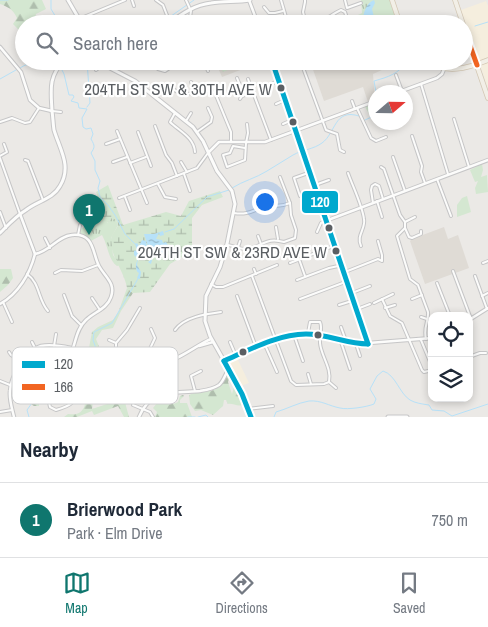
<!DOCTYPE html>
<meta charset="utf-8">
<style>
:root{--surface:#fff;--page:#f2f2f3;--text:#1f2937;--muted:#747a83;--line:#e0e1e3;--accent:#0f766e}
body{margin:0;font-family:"Archivo Narrow",sans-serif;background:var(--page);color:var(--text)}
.controls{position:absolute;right:15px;bottom:15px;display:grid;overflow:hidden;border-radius:10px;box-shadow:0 2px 8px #0003}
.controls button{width:45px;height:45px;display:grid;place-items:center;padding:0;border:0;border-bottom:1px solid var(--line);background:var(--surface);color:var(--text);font:25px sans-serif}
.compass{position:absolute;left:368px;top:85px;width:45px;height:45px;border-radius:50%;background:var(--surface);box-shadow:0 2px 8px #0003;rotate:70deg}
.you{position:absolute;left:264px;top:201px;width:18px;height:18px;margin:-12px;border:4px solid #fff;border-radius:50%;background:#1a73e8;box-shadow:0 0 0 8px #1a73e833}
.badge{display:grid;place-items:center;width:32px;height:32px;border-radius:50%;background:var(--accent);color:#fff;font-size:16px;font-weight:700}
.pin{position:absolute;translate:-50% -41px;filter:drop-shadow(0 1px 2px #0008)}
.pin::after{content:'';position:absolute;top:26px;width:18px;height:15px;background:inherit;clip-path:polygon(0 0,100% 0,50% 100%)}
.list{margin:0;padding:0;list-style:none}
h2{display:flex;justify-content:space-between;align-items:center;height:65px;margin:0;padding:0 20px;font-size:21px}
h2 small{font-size:16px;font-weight:400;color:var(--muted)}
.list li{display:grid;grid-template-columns:32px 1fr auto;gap:15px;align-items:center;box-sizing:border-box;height:75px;padding:0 20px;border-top:1px solid var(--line)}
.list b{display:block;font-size:19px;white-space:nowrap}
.list p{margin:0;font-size:16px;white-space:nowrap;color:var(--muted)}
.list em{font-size:16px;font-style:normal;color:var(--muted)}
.icon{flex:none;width:28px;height:28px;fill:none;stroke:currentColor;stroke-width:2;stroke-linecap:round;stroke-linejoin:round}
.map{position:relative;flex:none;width:488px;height:417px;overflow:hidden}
.search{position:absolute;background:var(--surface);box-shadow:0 2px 8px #0003;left:15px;right:15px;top:15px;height:55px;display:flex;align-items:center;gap:12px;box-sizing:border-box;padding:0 18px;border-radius:28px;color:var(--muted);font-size:19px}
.sheet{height:140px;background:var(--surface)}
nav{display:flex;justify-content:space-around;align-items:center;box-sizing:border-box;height:70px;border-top:1px solid var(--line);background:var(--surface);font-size:14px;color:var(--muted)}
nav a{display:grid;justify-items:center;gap:2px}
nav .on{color:var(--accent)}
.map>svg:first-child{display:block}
.commercial{fill:#f5eede}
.education{fill:#dfdbd5}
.grass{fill:url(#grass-dots)}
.forest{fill:url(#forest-firs)}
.wetland{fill:url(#wetland-marsh)}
.park{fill:url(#park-tufts)}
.pitch{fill:#d4e7d1}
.water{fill:url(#water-ripples)}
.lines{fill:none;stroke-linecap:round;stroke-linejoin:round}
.stream{stroke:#b7e1f8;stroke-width:1}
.minor-casing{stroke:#c6c6c7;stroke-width:4}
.tertiary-casing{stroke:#c6c6c7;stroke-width:4.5}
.secondary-casing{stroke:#c7c7c8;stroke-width:5}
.primary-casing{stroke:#d3c7b3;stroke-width:5.5}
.minor{stroke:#fcfcfb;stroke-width:2}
.tertiary{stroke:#fcfcfb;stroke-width:2.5}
.secondary{stroke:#fcfcfb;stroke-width:3}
.primary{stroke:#f2efe7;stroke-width:4}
.bus-1-casing{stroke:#fff;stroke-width:9}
.bus-2-casing{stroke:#fff;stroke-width:9}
.bus-1{stroke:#00a9ce;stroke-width:5}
.bus-2{stroke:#f26522;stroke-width:5}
.bus-dot{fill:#5b5f63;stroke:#fff;stroke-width:2}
.labels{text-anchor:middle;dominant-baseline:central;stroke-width:4.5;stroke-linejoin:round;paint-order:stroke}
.bus-label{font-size:17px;fill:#5b5f63;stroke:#fff;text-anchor:end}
.key{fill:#fff;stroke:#cecfd0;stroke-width:1}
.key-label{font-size:14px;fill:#5b5f63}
.line-badge{stroke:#fff;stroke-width:2}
.badge-label{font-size:14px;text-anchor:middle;font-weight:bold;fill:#fff}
</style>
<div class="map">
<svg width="488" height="417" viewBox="0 0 488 417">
<defs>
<pattern id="grass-dots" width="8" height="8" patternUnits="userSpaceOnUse" patternTransform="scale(1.25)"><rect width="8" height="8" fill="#d4e7d1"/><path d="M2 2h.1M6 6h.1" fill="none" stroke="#afbead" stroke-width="1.8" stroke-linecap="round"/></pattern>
<pattern id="forest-firs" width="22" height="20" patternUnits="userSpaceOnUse" patternTransform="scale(1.25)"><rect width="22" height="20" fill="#d4e7d1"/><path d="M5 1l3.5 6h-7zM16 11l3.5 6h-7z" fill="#afbead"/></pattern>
<pattern id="wetland-marsh" width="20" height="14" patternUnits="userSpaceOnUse" patternTransform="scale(1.25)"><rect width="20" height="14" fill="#d4e7d1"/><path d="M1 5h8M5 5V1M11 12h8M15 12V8" fill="none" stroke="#afbead"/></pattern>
<pattern id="park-tufts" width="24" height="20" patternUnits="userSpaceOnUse" patternTransform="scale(1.25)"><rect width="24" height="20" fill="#d4e7d1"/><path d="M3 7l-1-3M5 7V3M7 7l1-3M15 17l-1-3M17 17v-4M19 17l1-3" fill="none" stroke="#afbead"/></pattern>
<pattern id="water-ripples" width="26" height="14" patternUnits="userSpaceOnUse" patternTransform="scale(1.25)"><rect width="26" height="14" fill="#b7e1f8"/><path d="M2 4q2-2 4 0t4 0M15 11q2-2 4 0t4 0" fill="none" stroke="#98bacc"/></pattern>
</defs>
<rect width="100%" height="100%" fill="#ebe9e6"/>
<g class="commercial">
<path d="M 486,1 L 488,6 L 488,88 L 461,10 Z"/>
<path d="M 237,358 L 249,383 L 241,386 L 228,363 L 229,361 Z"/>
</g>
<g class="education">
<path d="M 215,61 L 264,61 L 222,77 Z"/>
<path d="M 310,61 L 402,61 L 373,74 L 375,99 L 368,102 L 363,87 L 324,101 Z"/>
<path d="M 444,227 L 448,239 L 458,235 L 469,268 L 425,284 L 410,241 L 412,239 Z"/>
</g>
<path class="grass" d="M 218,61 L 240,61 L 241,64 L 223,72 Z"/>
<g class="forest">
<path d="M 0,0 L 42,0 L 46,9 L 36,14 L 35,17 L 42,21 L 43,24 L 24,24 L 24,35 L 13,24 L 17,18 C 13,9 8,7 0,4 Z"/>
<path d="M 0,269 L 11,269 L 13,278 L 8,285 L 0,292 Z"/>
<path d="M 127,288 L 133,293 L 121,311 L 113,328 L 102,330 L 96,339 L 100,349 L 98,358 L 88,353 L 92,332 L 98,327 L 113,320 L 118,313 Z"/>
<path d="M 45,356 L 64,358 L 81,365 L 86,364 L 88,357 L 97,362 L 94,370 L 85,376 C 70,371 58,361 42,369 L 39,382 L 39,406 L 34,406 L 29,403 L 29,395 L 27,393 L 23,394 C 22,380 32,362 45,356 Z"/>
<path d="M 229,374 L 229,379 L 228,382 L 232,394 L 234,387 L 236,387 L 244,401 L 244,404 C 239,408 233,403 228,404 L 226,400 L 224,400 L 223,406 L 213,415 L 201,410 L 195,411 L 190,404 L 189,395 C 198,390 210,394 219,387 C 224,383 225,378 229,374 Z"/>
<path d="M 86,387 L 88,387 L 89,401 L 93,402 L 92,409 L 107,404 L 110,400 L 111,395 L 113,393 L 125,400 L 126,406 L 129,417 L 124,417 L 118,406 L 94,415 L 92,411 L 77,417 L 64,417 L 68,414 C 87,417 86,401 86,387 Z"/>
<path d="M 183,395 L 184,396 L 180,400 L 180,403 L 187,403 L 192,417 L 155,417 L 157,412 L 153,408 L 157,403 L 156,399 L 165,396 L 162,402 C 168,405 172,405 178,402 L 180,396 Z"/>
</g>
<g class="wetland">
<path d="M 375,103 L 376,122 L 393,123 L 383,128 L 374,122 L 365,107 Z"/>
<path d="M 108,185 L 123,225 L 166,212 L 181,216 L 189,201 L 220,191 L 223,197 L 202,205 L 192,218 L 192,251 L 170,264 L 150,292 L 133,293 L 127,288 C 124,270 110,257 111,239 C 112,233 117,229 118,225 L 116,220 L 111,219 L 107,223 L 104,224 C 96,218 99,211 101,204 L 96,192 Z"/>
</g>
<g class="park">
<path d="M 361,0 L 391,0 L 398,21 L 389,24 L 360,24 L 358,15 L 362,13 Z"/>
<path d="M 101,204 L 98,213 L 101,222 L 107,223 L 112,218 L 116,220 L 118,225 L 111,238 L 113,255 L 120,265 L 117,266 C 108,260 108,245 102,235 L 89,242 L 78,235 L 79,230 L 89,224 L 93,226 L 97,223 L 92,213 L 88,211 Z"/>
</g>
<g class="pitch">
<path d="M 482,164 L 483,170 L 481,177 L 487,175 L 488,192 L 476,194 L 475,188 L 478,181 L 475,182 L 470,170 Z"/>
<path d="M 467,196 L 471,212 L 457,217 L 457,205 L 462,198 Z"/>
</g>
<g class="water">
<path d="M 374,0 L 375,3 L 372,9 L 375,21 L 372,24 L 367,24 L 363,20 C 363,13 367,2 374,0 Z"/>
<path d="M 163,231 L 164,235 L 160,236 L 159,233 L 156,239 L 162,240 L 163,243 L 166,242 L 168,245 L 162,249 L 165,254 L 165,258 L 161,252 L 153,254 L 161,251 L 161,249 L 150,252 L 144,234 L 154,234 Z"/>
<path d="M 142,240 L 146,241 L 148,252 L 152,260 L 151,264 L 148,262 L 151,260 L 150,258 L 147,259 L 144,256 L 138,259 L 137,265 L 141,272 L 140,279 L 137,278 L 139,273 C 135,271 135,264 138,259 L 134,255 L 134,251 L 137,250 L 135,244 L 137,243 L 139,246 Z"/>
</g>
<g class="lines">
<g class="stream">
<path d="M 0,0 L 8,0"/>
<path d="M 51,0 L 51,9 L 57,19 L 53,24"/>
<path d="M 157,24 L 164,21 L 194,0"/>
<path d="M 475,26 L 488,22"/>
<path d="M 87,61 L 90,103 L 87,107"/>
<path d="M 20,68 C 32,60 33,67 45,66 C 49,66 54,64 57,63 L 57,61"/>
<path d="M 61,68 L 64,74 L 69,95 L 73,95 L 74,97 L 71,101 L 78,103 L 79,108 L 87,109 L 82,118 L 83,127 L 86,129 L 91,128 L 93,134 L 91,139 C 95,146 95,147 91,153 L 95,161 L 95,170 L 100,181 L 98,188 L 100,197 L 108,205 L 115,215 L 125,234 L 135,244"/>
<path d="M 0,79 L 16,70"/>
<path d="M 376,92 L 374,81 C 388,77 399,74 407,61"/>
<path d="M 365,120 L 376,115"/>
<path d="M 232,188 C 243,181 256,178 267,171 C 276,166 284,160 293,155 C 302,150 314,149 322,143 C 336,133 334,108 359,116"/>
<path d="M 165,232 L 174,229 L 207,197 L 229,190"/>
<path d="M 29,417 L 27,410 L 34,400 L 33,394 L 29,388 L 30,385 L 35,382 L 33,371 L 35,366 C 43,363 56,361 64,363 C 75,365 74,375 91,370 L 93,366 L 90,359 L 92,355 L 97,351 L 93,340 L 94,332 L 112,323 L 139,277"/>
<path d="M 188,417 L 195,417"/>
<path d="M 198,417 L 206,415 L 208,417"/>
<path d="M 274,417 L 276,412 C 287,409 297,403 309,401 C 321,400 329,406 340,408 C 347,410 367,407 374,404 L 376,399 L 370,389 L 377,376 L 383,371 C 396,375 399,393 410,400 C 415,403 422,404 429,405 L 432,410 L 444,411 L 452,416 L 488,404"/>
</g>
<g class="minor-casing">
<g id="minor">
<path d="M 132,0 L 134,6"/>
<path d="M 156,0 L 163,5 L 170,23"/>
<path d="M 186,0 L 191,11 L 189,24"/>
<path d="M 281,0 L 288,24"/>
<path d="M 305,0 L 305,2 L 303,12 L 306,24"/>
<path d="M 345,0 L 347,8 L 361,3"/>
<path d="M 264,7 L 269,13 L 275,13 L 283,11"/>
<path d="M 79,19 L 125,0"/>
<path d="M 317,24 C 326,20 332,14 341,10 L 345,12 L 349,24"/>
<path d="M 152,61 L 158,69 L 165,71 L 180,61"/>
<path d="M 204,61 L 208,71"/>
<path d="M 302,65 L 326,130 L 337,134 L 340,150 L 344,152"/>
<path d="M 96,70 L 108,61"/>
<path d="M 396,75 L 402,91"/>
<path d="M 237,78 L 244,95"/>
<path d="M 248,79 L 271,140"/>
<path d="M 191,82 L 195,91"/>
<path d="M 421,84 L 448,174"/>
<path d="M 269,85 L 278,81"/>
<path d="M 154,96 L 173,89 L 182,95 C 193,94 203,87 215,93 L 231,132 L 231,142"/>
<path d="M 240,99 L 242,96 L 253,92"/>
<path d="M 352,101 L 355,109"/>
<path d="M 276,104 L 285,100"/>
<path d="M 357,108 L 371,138 L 376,141 L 386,137"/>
<path d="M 52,111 L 61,112"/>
<path d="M 175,113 L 170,122 C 179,131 194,137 195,152"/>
<path d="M 454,119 L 469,167"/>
<path d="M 186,121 L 191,113"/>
<path d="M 0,122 L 12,118 L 25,123 L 30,122 L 39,108"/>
<path d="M 283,124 L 292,120"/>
<path d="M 155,126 L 166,155 L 172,163 L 177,176"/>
<path d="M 117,131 L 147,203"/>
<path d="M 138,132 L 151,166"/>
<path d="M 197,132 L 211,122 L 212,117 L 208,108"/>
<path d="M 412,136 L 422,166 L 421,172 L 425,183"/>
<path d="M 106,144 L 120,139"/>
<path d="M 245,148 L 233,146 L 230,153 L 223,155 L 227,167 L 245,160 L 246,143 L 248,133 L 247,124"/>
<path d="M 0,156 L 7,152 L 4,144"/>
<path d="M 393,157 L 405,191"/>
<path d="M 0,158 L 20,214"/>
<path d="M 25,160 L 28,161 L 43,200"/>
<path d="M 113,162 L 127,157"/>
<path d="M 181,162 L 187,172"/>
<path d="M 130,163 L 146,157"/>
<path d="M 381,167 L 384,169 L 400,215 L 405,222 L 405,228 L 397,236 L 410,279 L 418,285 L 428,312 C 429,321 423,327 426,339"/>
<path d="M 311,172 L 294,178 L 300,196 L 317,190"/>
<path d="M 348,173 C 353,187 362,205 364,219 C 366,229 356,235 361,246"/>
<path d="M 184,174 L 190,191"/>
<path d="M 437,179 L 451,216"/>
<path d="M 158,184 L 165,197 L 176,199"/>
<path d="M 315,185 L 329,180"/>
<path d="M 125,197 L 130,210"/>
<path d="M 119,198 L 197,168 L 208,153"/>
<path d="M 377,201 L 382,217"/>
<path d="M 321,202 L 335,197"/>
<path d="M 373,203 L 371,190 L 372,186 L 375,184 L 379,186 L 383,199"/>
<path d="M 0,212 L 6,228"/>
<path d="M 234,213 C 251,216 256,207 270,206 C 280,205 280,207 290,203"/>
<path d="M 405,222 L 415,217"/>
<path d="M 276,227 L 278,239"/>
<path d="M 405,228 L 409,237 L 412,238 L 421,234 L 421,231"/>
<path d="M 317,232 L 321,223 L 327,220"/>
<path d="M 78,235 L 80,225"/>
<path d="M 258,236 L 261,244"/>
<path d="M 45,238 L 50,248"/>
<path d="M 228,245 C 234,246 242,250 248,249 C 264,245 267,237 284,242 L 295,238 L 296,230 L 291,215 L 290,203 L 280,177"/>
<path d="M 238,247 L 240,241"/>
<path d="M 299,259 L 305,276"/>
<path d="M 290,263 L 336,245"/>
<path d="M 483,263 L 488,261"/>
<path d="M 254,269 L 256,274"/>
<path d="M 453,271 L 471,319"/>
<path d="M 345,272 L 378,259 L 382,261 L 382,255 L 378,241"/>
<path d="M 55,273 L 61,270 L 82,271 L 98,265"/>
<path d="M 27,274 C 40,283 38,300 48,311"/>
<path d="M 252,276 L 291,381 L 296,385 L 324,384 L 329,382"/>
<path d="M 475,276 L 487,309"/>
<path d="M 297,280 L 329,268 L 343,265"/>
<path d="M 437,283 L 450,316"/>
<path d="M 211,284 L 216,287 L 223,287 L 277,265"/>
<path d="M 352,293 L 370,286"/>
<path d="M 64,295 L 72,316 L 81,325"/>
<path d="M 237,296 L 256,347"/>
<path d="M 482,296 L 488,293"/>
<path d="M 92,298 L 100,310"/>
<path d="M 300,299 L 348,281"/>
<path d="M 382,299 L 390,316 L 402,323 L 422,370 L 424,372 L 432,370"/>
<path d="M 412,299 L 422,295"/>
<path d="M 3,302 L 12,322"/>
<path d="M 374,303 L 393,294"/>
<path d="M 339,305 L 355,300"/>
<path d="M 385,308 L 395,305"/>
<path d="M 357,309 L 370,304"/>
<path d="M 421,317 L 427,319"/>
<path d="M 341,327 L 346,341"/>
<path d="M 175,330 C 184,317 206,314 221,312"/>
<path d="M 308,333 L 310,322 L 320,322 C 323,329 319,336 320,343 C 321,356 332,368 329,382 L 336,388"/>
<path d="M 294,335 L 303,361"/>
<path d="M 109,340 L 116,343"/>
<path d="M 421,340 L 431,364"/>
<path d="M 32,342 L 35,348"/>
<path d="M 230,342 L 236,356"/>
<path d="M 341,342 L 350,369"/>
<path d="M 356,344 L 360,356"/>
<path d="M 265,345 L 277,372"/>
<path d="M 54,346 L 56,334"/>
<path d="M 9,352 L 11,355 L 22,362"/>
<path d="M 147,355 L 155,338 L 151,329"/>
<path d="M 469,357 L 480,353 L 486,353"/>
<path d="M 118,359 L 116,352 L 116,343 L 127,330 L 140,308"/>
<path d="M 165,362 L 165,371"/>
<path d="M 308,374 L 311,384"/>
<path d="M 134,377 L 142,380"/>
<path d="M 0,381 L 10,385"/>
<path d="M 93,382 L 98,396"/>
<path d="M 78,386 C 75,403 73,405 56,410 L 50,407 C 47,398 47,385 53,378 C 71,374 79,398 101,376 L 104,362"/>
<path d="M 121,387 L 128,384 L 134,377 L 134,354"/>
<path d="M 195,391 L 191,376 L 201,371"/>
<path d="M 133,405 L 150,412 L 153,417"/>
<path d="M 248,409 L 273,406"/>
<path d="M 0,412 L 12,410"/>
</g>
</g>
<g class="tertiary-casing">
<g id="tertiary">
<path d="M 249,0 L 258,24"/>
<path d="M 0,47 L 21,72 L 30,100 L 39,108 L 52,111"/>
<path d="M 272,61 L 352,293 L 368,344"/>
<path d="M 399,92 L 437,78 L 442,74 L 444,69"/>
<path d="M 209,152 L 219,142 L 265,142 L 376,101"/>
<path d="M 20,214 L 35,254"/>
<path d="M 328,220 L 488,160"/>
<path d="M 35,254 C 49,252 58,236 72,235 C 95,233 92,253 99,266 C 105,277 116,283 111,297 C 107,309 94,312 86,320 C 78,327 76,339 73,348"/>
<path d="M 0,304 C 18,294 30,274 35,254"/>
<path d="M 469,320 L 488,308"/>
<path d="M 199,346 L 213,342"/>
<path d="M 224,361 L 286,336 L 298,334 L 307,334 L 356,344 L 432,338"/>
<path d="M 14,417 C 12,408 9,400 10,391 C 11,376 25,350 41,346 C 50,344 62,346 71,348 C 82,350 91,359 102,361 C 115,363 126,353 139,353 C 148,354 154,363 164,362 C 176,362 198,344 211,339"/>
<path d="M 139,417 C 150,389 174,393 200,391 C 206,390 213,389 219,385 C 224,381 225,374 229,369"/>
</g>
</g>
<g class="secondary-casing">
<g id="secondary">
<path d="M 68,0 L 82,24"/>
<path d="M 168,24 C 182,14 194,5 211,3 C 224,1 237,2 250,0"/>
<path d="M 103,61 L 110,68 L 135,81 L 193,127 L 203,141 L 217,171 L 232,191 L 235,204 L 227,244 L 220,267 L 206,296 L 205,321 L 210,336 L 240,389 L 251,417"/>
<path d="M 0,233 C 8,225 16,216 26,210 C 37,201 53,199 60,186 C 72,166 60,150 54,130 C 53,124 53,118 52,111 C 51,91 48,76 64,61"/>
<path d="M 388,417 L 407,417"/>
</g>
</g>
<g class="primary-casing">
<g id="primary">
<path d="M 392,0 L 400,24"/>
<path d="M 455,0 L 463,24"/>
<path d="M 464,28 L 488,98"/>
<path d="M 425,61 C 446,74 466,69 488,60"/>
</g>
</g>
<use href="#minor" class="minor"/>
<use href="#tertiary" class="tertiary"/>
<use href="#secondary" class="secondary"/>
<use href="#primary" class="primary"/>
<g class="bus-1-casing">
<g id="bus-1">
<path d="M 272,61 L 368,344"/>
<path d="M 224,361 C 249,350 278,334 306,334 C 327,334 347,344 368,344"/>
<path d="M 224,361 L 242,394 L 251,417"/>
</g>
</g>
<g class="bus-2-casing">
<path id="bus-2" d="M 464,29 L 477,65"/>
</g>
<use href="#bus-1" class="bus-1"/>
<use href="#bus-2" class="bus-2"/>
</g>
<g class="bus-dot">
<circle cx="281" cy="88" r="4.5"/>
<circle cx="293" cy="122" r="4.5"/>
<circle cx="329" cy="228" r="4.5"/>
<circle cx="336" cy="251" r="4.5"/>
<circle cx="318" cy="335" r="4.5"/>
<circle cx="243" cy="352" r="4.5"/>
</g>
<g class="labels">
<g class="bus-label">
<text x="272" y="88">204TH ST SW &amp; 30TH AVE W</text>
<text x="327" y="251">204TH ST SW &amp; 23RD AVE W</text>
</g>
</g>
<rect x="12" y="347" width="166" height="57" rx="8" class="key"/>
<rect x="22" y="361" width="23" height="7" fill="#00a9ce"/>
<rect x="22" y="384" width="23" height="6" fill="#f26522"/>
<g class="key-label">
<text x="54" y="369">120</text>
<text x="54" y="392">166</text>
</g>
<rect class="line-badge" x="301" y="190" width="38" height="24" rx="5" fill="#00a9ce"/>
<g class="badge-label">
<text x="320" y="207">120</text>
</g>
</svg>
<div class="controls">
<button><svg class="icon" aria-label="locate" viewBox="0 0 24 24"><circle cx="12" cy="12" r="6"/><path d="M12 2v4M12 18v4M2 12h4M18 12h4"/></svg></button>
<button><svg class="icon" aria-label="layers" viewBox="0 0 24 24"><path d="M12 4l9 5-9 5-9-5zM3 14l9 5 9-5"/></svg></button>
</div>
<svg class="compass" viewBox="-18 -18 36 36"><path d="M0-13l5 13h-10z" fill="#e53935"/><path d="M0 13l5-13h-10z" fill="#747a83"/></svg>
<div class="you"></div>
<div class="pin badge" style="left:89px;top:235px">1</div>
<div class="search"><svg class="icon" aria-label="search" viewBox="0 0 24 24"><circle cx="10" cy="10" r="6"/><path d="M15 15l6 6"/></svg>Search here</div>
</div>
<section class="sheet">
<h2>Nearby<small></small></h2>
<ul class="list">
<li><span class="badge">1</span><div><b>Brierwood Park</b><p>Park · Elm Drive</p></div><em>750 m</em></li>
</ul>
</section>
<nav>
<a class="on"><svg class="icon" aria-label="map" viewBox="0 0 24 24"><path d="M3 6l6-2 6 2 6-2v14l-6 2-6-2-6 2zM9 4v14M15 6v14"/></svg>Map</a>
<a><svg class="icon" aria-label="directions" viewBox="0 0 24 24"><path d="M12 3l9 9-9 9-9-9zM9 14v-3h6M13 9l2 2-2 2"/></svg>Directions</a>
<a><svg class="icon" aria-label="saved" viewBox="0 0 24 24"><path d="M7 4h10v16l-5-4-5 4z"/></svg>Saved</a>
</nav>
